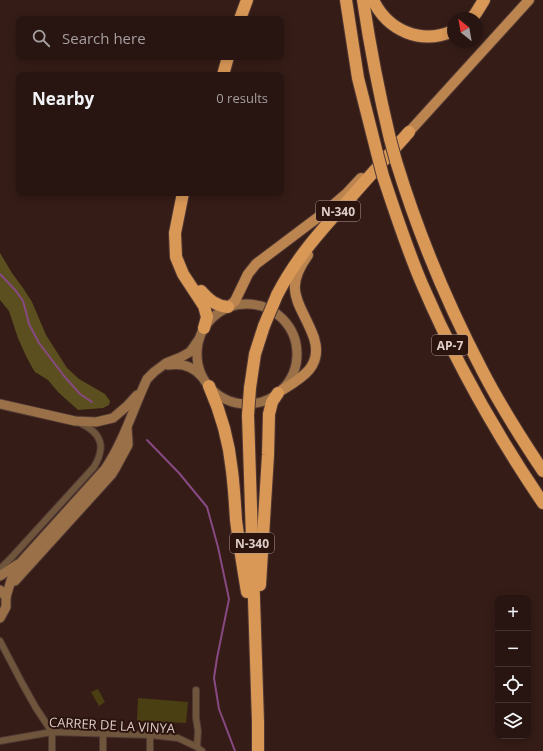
<!DOCTYPE html>
<meta charset="utf-8">
<style>
:root{--surface:#281511;--page:#301e1a;--text:#f1f3f6;--muted:#a59f9f;--line:#443431}
body{margin:0;font-family:"Open Sans",sans-serif;background:var(--page);color:var(--text)}
.controls{position:absolute;right:12px;bottom:12px;display:grid;overflow:hidden;border-radius:8px;box-shadow:0 2px 10px #0003}
.controls button{width:36px;height:36px;display:grid;place-items:center;padding:0;border:0;border-bottom:1px solid var(--line);background:var(--surface);color:var(--text);font:20px sans-serif}
.compass{position:absolute;left:447px;top:12px;width:36px;height:36px;border-radius:50%;background:var(--surface);box-shadow:0 2px 10px #0003;rotate:329deg}
.list{margin:0;padding:0;list-style:none}
h2{display:flex;justify-content:space-between;align-items:center;height:52px;margin:0;padding:0 16px;font-size:17px}
h2 small{font-size:13px;font-weight:400;color:var(--muted)}
.icon{flex:none;width:22px;height:22px;fill:none;stroke:currentColor;stroke-width:2;stroke-linecap:round;stroke-linejoin:round}
.map{position:relative;flex:none;width:543px;height:751px;overflow:hidden}
.search{position:absolute;background:var(--surface);box-shadow:0 2px 10px #0003;left:16px;top:16px;width:268px;height:44px;display:flex;align-items:center;gap:10px;box-sizing:border-box;padding:0 14px;border-radius:8px;color:var(--muted);font-size:15px}
.panel{position:absolute;background:var(--surface);box-shadow:0 2px 10px #0003;left:16px;top:72px;width:268px;height:124px;border-radius:8px}
.map>svg:first-child{display:block}
.green{fill:#4a3f13}
.forest{fill:#5c4f1f}
.lines{fill:none;stroke-linecap:round;stroke-linejoin:round}
.stream{stroke:#874982;stroke-width:2}
.street-casing{stroke:#503833;stroke-width:8}
.secondary-casing{stroke:#503833;stroke-width:11}
.primary-casing{stroke:#503833;stroke-width:12}
.highway-casing{stroke:#503833;stroke-width:14}
.street{stroke:#70553d;stroke-width:6}
.secondary{stroke:#9a7048;stroke-width:9}
.primary{stroke:#bc8550;stroke-width:10}
.highway{stroke:#da9857;stroke-width:12}
.highway-bridge-casing{stroke:#503833;stroke-width:14;stroke-linecap:butt}
.highway-bridge{stroke:#da9857;stroke-width:12}
.labels{text-anchor:middle;dominant-baseline:central;stroke-width:4;stroke-linejoin:round;paint-order:stroke}
.shield{fill:#2b130e;stroke:#a99591;stroke-width:1}
.shield-label{font-size:12px;font-weight:bold;fill:#dfcdc9}
.street-label{font-size:13px;fill:#dfcdc9;stroke:#2b130e}
</style>
<div class="map">
<svg width="543" height="751" viewBox="0 0 543 751">
<rect width="100%" height="100%" fill="#351c17"/>
<g class="green">
<path d="M 98,689 L 105,702 L 99,706 L 91,692 Z"/>
<path d="M 138,698 L 188,702 L 186,723 L 137,721 Z"/>
</g>
<path class="forest" d="M 0,253 L 12,273 L 23,288 L 32,302 L 46,335 L 67,368 L 79,379 L 105,394 L 110,401 L 109,405 L 103,408 L 78,410 L 58,392 L 48,380 L 35,372 L 33,369 L 26,356 L 18,338 L 9,311 L 0,300 Z"/>
<g class="lines">
<g class="stream">
<path d="M 0,274 L 16,291 L 23,301 L 25,308 L 29,324 L 39,343 L 64,376 L 80,394 L 92,402"/>
<path d="M 147,440 L 179,473 L 207,507 L 218,547 L 229,599 L 217,658 L 214,678 L 219,709 L 235,751"/>
</g>
<g class="street-casing">
<g id="street">
<path d="M 0,569 L 11,558 L 94,467 C 106,447 102,433 80,423"/>
<path d="M 0,641 L 22,683 L 36,708 L 52,732 L 52,751"/>
<path d="M 196,690 L 196,718 L 198,731 L 197,747"/>
<path d="M 0,741 L 52,732 L 150,735 L 178,738 L 197,747 L 202,751"/>
<path d="M 103,751 L 103,734"/>
<path d="M 150,751 L 150,735"/>
</g>
</g>
<g class="secondary-casing">
<g id="secondary">
<circle cx="247" cy="354" r="50"/>
<path d="M 168,365 C 181,363 192,365 201,376"/>
<path d="M 0,404 L 75,421 L 96,422 L 113,418 L 127,406 L 137,395"/>
<path d="M 0,576 L 18,564"/>
<path d="M 15,581 L 112,474 L 115,469 L 128,445 L 128,441 L 127,428"/>
<path d="M 0,590 L 6,597 L 6,607 L 0,618"/>
<path d="M 6,597 L 12,577 L 21,562 L 105,469 C 124,441 133,409 147,379 L 154,372 L 166,363 L 181,357 L 190,352 L 199,339"/>
</g>
</g>
<g class="primary-casing">
<g id="primary">
<path d="M 404,139 L 409,132 L 529,0"/>
<path d="M 228,307 L 235,301 L 248,274 L 256,264 L 325,212 L 347,193 L 361,178"/>
<path d="M 282,390 C 302,378 323,366 314,338 C 302,304 281,292 308,255"/>
</g>
</g>
<g class="highway-casing">
<g id="highway">
<path d="M 346,0 L 358,78 L 377,153"/>
<path d="M 363,0 C 370,47 379,93 390,139"/>
<path d="M 373,0 C 388,31 421,45 453,31"/>
<path d="M 472,18 L 476,13 L 484,0"/>
<path d="M 240,19 L 247,0"/>
<path d="M 223,75 L 228,57"/>
<path d="M 396,161 C 418,233 447,303 482,370 C 500,405 521,438 543,471"/>
<path d="M 383,176 C 395,212 407,249 422,284 C 455,361 496,434 543,503"/>
<path d="M 183,193 L 175,233 L 176,257 L 183,274 L 204,306 L 207,317 L 204,328"/>
<path d="M 201,291 C 209,300 216,306 228,307"/>
<path d="M 277,295 C 295,260 317,235 344,205 C 365,181 387,157 409,132"/>
<path d="M 209,386 C 221,413 229,441 232,471 C 234,487 235,504 236,520 C 239,544 243,568 247,592"/>
<path d="M 250,388 L 255,354 L 264,326"/>
<path d="M 248,415 L 258,722 L 258,751"/>
<path d="M 260,585 L 268,455 L 269,414 L 272,402 L 278,393"/>
</g>
</g>
<use href="#street" class="street"/>
<use href="#secondary" class="secondary"/>
<use href="#primary" class="primary"/>
<use href="#highway" class="highway"/>
<g class="highway-bridge-casing">
<g id="highway-bridge">
<path d="M 390,139 L 396,161"/>
<path d="M 377,153 L 383,176"/>
<path d="M 264,326 L 277,295"/>
<path d="M 248,415 L 250,388"/>
</g>
</g>
<use href="#highway-bridge" class="highway-bridge"/>
</g>
<g class="labels">
<g class="shield">
<rect x="316" y="201" width="44" height="20" rx="3"/>
<rect x="432" y="335" width="36" height="20" rx="3"/>
<rect x="230" y="533" width="44" height="20" rx="3"/>
</g>
<g class="shield-label">
<text x="338" y="211">N-340</text>
<text x="450" y="345">AP-7</text>
<text x="252" y="543">N-340</text>
</g>
<g class="street-label">
<text transform="translate(112 725) rotate(3)">CARRER DE LA VINYA</text>
</g>
</g>
</svg>
<div class="controls">
<button>+</button>
<button>−</button>
<button><svg class="icon" aria-label="locate" viewBox="0 0 24 24"><circle cx="12" cy="12" r="6"/><path d="M12 2v4M12 18v4M2 12h4M18 12h4"/></svg></button>
<button><svg class="icon" aria-label="layers" viewBox="0 0 24 24"><path d="M12 4l9 5-9 5-9-5zM3 14l9 5 9-5"/></svg></button>
</div>
<svg class="compass" viewBox="-18 -18 36 36"><path d="M0-13l5 13h-10z" fill="#e53935"/><path d="M0 13l5-13h-10z" fill="#a59f9f"/></svg>
<div class="search"><svg class="icon" aria-label="search" viewBox="0 0 24 24"><circle cx="10" cy="10" r="6"/><path d="M15 15l6 6"/></svg>Search here</div>
<section class="panel">
<h2>Nearby<small>0 results</small></h2>
<ul class="list">
</ul>
</section>
</div>
